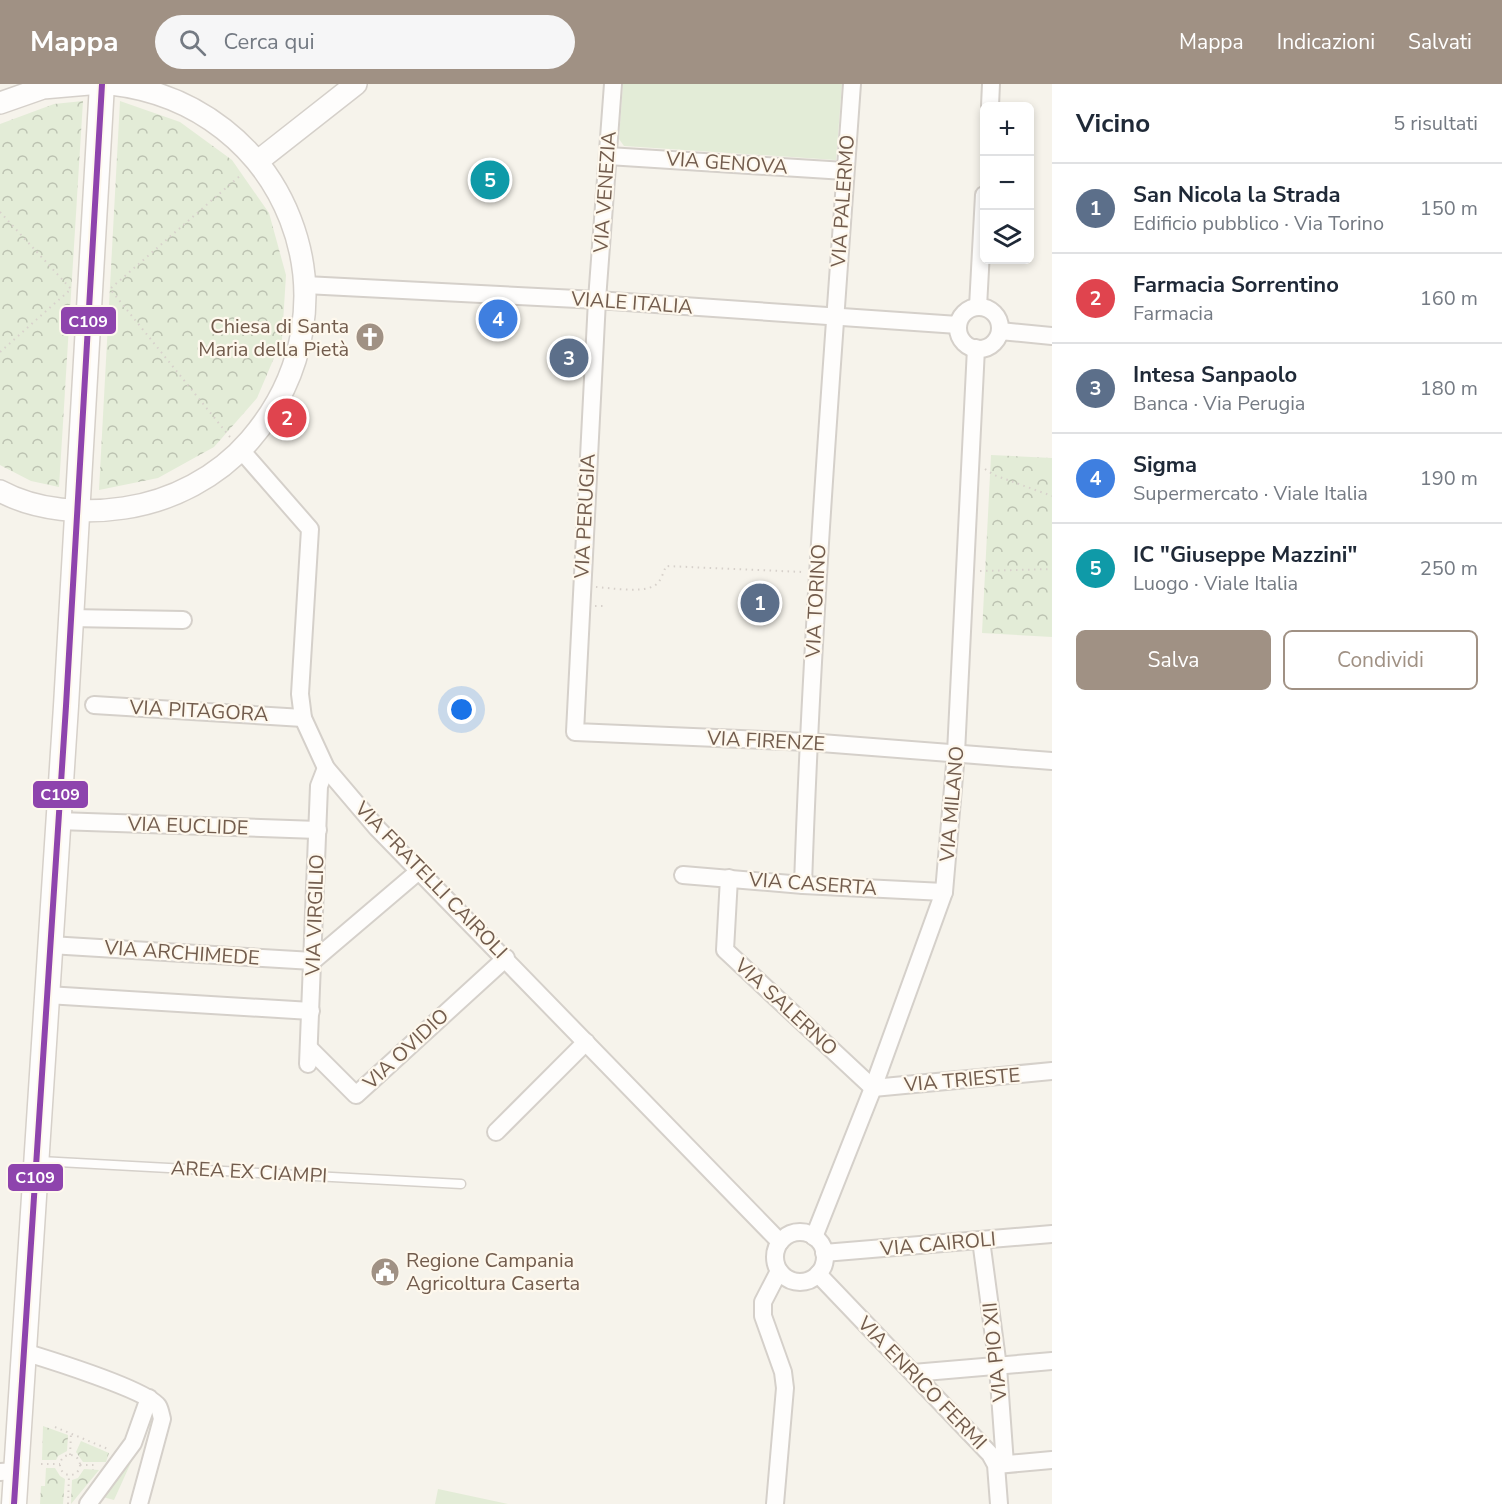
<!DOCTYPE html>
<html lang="it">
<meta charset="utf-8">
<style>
:root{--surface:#fff;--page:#f6f6f7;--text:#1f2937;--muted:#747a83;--line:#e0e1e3;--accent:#a09184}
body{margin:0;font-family:"Nunito Sans",sans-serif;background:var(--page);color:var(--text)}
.controls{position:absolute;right:18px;top:18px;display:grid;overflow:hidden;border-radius:9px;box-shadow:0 3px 9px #0003}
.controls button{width:54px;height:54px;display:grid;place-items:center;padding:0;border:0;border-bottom:2px solid var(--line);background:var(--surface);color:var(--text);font:30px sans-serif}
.you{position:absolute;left:462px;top:626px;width:21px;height:21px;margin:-15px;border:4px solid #fff;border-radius:50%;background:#1a73e8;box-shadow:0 0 0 9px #1a73e833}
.badge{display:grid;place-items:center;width:39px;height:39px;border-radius:50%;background:var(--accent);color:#fff;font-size:20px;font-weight:700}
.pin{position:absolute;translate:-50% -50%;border:3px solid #fff;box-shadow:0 2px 6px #0006}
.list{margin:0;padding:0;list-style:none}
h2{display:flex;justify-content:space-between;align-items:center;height:78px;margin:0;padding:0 24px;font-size:26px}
h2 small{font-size:20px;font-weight:400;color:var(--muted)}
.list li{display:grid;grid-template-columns:39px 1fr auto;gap:18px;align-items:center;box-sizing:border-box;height:90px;padding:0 24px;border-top:2px solid var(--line)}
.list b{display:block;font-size:22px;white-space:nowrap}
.list p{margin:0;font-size:20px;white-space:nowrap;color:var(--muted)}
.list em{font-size:20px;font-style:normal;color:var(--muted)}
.actions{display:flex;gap:12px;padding:18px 24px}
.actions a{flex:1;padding:14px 0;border:2px solid var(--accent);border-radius:9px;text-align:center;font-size:21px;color:var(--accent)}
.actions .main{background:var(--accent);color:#fff}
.icon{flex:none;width:33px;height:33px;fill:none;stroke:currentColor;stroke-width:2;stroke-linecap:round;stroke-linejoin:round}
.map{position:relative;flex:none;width:1052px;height:1420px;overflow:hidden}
header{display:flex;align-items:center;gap:36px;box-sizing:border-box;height:84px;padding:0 30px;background:var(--accent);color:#fff}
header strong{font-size:28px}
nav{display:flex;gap:33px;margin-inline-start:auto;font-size:21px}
.search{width:420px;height:54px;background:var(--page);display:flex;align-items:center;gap:15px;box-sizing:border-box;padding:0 21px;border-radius:33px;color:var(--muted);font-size:22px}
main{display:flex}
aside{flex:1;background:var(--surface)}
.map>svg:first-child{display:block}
.green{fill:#e3ecd7}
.park{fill:url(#park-crowns)}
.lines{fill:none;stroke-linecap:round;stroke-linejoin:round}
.service-casing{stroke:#d5d0ca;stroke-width:11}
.minor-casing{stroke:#d5d0ca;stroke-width:20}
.tertiary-casing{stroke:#d5d0ca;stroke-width:24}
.secondary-casing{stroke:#d6d0c9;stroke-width:27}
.path{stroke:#d7d1cb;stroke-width:2;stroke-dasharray:1.5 4.5;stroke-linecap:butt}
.service{stroke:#fefdfc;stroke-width:8}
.minor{stroke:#fefdfc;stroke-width:16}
.tertiary{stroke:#fefdfc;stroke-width:21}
.secondary{stroke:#fefdfc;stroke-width:24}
.bus-1-casing{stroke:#fef8ed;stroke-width:10}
.bus-1{stroke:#8e44ad;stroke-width:6}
.labels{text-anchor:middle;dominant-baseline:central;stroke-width:4.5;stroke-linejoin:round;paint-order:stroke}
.street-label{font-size:20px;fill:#725c4d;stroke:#fef8ed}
.poi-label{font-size:20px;fill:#725c4d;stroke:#fef8ed;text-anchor:end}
.line-badge{stroke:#fef8ed;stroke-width:2}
.badge-label{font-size:16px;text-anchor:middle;font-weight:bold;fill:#fff}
</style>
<header>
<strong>Mappa</strong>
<div class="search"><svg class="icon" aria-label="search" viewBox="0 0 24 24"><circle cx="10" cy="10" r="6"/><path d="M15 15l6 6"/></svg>Cerca qui</div>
<nav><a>Mappa</a><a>Indicazioni</a><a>Salvati</a></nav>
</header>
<main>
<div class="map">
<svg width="1052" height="1420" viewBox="0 0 1052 1420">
<defs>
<pattern id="park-crowns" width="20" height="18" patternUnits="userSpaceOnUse" patternTransform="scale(1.5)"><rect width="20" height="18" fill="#e3ecd7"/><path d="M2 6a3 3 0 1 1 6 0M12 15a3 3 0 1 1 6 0" fill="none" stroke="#bcc2b1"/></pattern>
</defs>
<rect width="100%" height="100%" fill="#f6f3eb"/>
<g class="green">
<path d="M 623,0 L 842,0 L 836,76 L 624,62 L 619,55 Z"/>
<path d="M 148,1332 L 152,1333 L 155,1339 L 152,1343 L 147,1343 L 114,1416 L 99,1412 Z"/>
<path d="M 438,1405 L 508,1420 L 435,1420 Z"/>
</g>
<g class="park">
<path d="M 83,17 L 59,403 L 31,397 L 0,381 L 0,40 L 54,20 Z"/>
<path d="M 120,17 L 180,38 L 232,76 L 269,129 L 286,191 L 282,255 L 257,314 L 214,363 L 158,394 L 99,406 Z"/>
<path d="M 991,371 L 1052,374 L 1052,553 L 982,549 Z"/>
<path d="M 43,1342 L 68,1351 L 67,1367 L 58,1372 L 56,1376 L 42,1376 Z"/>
<path d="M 81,1357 L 109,1369 L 106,1378 L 83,1378 L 76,1368 Z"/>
<path d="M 46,1384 L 55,1384 L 60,1392 L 65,1395 L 63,1420 L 40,1420 L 41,1402 L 45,1402 Z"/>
<path d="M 84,1385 L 99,1386 L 71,1420 L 72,1396 L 78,1394 Z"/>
</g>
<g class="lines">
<g class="service-casing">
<path id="service" d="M 40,1077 L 461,1100"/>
</g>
<g class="minor-casing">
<g id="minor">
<path d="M 613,0 L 597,216 L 575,648 L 808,658 L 1052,677"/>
<path d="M 990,22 L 991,0"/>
<path d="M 608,72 L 845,87"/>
<path d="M 305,201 L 597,216 L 958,241"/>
<path d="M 978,223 L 984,111"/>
<circle cx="979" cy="244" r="21"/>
<path d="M 1000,247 L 1052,252"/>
<path d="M 241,366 L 310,445 L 300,610 L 303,634 L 326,684 L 377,744 L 780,1158"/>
<path d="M 70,534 L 183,536"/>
<path d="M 94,621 L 303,634"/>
<path d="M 58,737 L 318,746"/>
<path d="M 683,791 L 803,801 L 944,808"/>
<path d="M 729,794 L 725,866 L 873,1004 L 1052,987"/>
<path d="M 803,801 C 812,534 833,267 852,0"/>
<path d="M 50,861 L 313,877 L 420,786"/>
<path d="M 47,911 L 311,927"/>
<path d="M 309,964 L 356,1011 L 506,874"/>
<path d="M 308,980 L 319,702 L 326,684"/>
<path d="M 496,1048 L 586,958"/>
<circle cx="800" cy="1173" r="25"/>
<path d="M 814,1153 L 873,1004 L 944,808 L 956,669 L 976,264"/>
<path d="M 981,1156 L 998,1283 L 1005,1380"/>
<path d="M 824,1169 L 1052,1150"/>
<path d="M 818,1190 L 990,1370 L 996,1381 L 999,1420"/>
<path d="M 24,1268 C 47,1275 147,1306 158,1322 C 160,1325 161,1331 162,1335 L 139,1420"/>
<path d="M 913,1289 L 1052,1277"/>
<path d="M 997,1381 L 1052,1376"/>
<path d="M 0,1388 L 16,1387"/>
<path d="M 88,1420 L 133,1359 L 149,1314"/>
<path d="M 775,1420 L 785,1304 L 783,1288 L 763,1232 L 763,1218 L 779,1187"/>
</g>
</g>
<g class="tertiary-casing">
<g id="tertiary">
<path d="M 0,19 L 43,4 L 89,0"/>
<path d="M 258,77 L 356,0"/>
<path d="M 0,407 C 37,427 84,430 124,424 C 172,417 218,393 250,356 C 366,222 288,20 111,0"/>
</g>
</g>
<g class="secondary-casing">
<path id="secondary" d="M 14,1420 L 66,622 L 102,0"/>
</g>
<g class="path">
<path d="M 0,128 L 71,205 L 0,268"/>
<path d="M 230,353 L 110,205 L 242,90"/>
<path d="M 985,385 L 994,391 L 1052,412"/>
<path d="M 980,487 L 1052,485"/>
<path d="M 596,503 C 611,504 640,509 654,502 C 661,498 663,489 666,482 L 803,488"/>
<path d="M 595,522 L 604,522"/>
<path d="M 55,1343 L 108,1365"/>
<path d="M 70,1371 L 71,1350"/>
<circle cx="70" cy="1381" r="10"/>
<path d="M 41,1380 L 60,1380"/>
<path d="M 80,1381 L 98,1381"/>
<path d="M 68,1420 L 69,1391"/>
</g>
<use href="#service" class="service"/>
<use href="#minor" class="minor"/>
<use href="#tertiary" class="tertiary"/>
<use href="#secondary" class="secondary"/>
<g class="bus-1-casing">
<path id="bus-1" d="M 14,1420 L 66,622 L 102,0"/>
</g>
<use href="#bus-1" class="bus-1"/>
</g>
<defs>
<g id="church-disc" transform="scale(1.5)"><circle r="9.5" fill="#a09184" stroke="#fef8ed"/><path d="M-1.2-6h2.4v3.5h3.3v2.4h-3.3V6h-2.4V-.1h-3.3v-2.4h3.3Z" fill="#fff"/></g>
<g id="civic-disc" transform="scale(1.5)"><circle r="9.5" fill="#a09184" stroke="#fef8ed"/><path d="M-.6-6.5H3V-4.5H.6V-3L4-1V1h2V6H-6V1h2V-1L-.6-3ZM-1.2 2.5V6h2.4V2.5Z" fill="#fff"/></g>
</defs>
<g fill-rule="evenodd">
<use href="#church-disc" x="370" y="253"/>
<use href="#civic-disc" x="385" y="1188"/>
</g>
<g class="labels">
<g class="street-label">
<text transform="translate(727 79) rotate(4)">VIA GENOVA</text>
<text transform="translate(605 108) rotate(-86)">VIA VENEZIA</text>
<text transform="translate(843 117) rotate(-86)">VIA PALERMO</text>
<text transform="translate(632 219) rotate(4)">VIALE ITALIA</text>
<text transform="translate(585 432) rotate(-87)">VIA PERUGIA</text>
<text transform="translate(816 517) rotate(-87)">VIA TORINO</text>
<text transform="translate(199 627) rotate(3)">VIA PITAGORA</text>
<text transform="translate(766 657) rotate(3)">VIA FIRENZE</text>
<text transform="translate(952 720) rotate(-85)">VIA MILANO</text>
<text transform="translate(188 742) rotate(2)">VIA EUCLIDE</text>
<text transform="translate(431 796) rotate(46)">VIA FRATELLI CAIROLI</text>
<text transform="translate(813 800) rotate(4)">VIA CASERTA</text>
<text transform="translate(315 831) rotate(-88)">VIA VIRGILIO</text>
<text transform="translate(182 869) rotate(4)">VIA ARCHIMEDE</text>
<text transform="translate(786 923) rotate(43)">VIA SALERNO</text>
<text transform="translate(406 965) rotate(-43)">VIA OVIDIO</text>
<text transform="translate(962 996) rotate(-5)">VIA TRIESTE</text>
<text transform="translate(249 1088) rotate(3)">AREA EX CIAMPI</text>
<text transform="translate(938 1160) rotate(-5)">VIA CAIROLI</text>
<text transform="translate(995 1268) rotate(-96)">VIA PIO XII</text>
<text transform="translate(922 1299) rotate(46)">VIA ENRICO FERMI</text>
</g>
<g class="poi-label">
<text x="349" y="242">Chiesa di Santa<tspan x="349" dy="23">Maria della Pietà</tspan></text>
<text x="406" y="1176" text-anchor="start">Regione Campania<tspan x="406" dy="23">Agricoltura Caserta</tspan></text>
</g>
</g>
<g class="line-badge">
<rect x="60" y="222" width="57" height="29" rx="6" fill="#8e44ad"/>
<rect x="32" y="696" width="57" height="29" rx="6" fill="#8e44ad"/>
<rect x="7" y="1079" width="57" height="29" rx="6" fill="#8e44ad"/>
</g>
<g class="badge-label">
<text x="88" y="243">C109</text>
<text x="60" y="716">C109</text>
<text x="35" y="1099">C109</text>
</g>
</svg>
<div class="controls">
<button>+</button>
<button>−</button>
<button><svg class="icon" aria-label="layers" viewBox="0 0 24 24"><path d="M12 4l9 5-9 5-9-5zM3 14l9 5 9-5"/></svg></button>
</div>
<div class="you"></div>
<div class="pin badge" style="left:760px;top:519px;background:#5c6f8a">1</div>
<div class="pin badge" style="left:287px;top:334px;background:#e0444e">2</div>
<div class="pin badge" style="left:569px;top:274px;background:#5c6f8a">3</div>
<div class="pin badge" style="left:498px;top:235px;background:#3f7fe0">4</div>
<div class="pin badge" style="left:490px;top:96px;background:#0f9aa8">5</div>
</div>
<aside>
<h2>Vicino<small>5 risultati</small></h2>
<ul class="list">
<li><span class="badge" style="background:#5c6f8a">1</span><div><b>San Nicola la Strada</b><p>Edificio pubblico · Via Torino</p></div><em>150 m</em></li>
<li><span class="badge" style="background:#e0444e">2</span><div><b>Farmacia Sorrentino</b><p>Farmacia</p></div><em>160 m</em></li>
<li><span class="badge" style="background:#5c6f8a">3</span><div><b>Intesa Sanpaolo</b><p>Banca · Via Perugia</p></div><em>180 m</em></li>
<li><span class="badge" style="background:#3f7fe0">4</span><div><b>Sigma</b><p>Supermercato · Viale Italia</p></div><em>190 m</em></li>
<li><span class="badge" style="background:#0f9aa8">5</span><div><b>IC &quot;Giuseppe Mazzini&quot;</b><p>Luogo · Viale Italia</p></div><em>250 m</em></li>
</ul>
<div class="actions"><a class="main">Salva</a><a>Condividi</a></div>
</aside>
</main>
